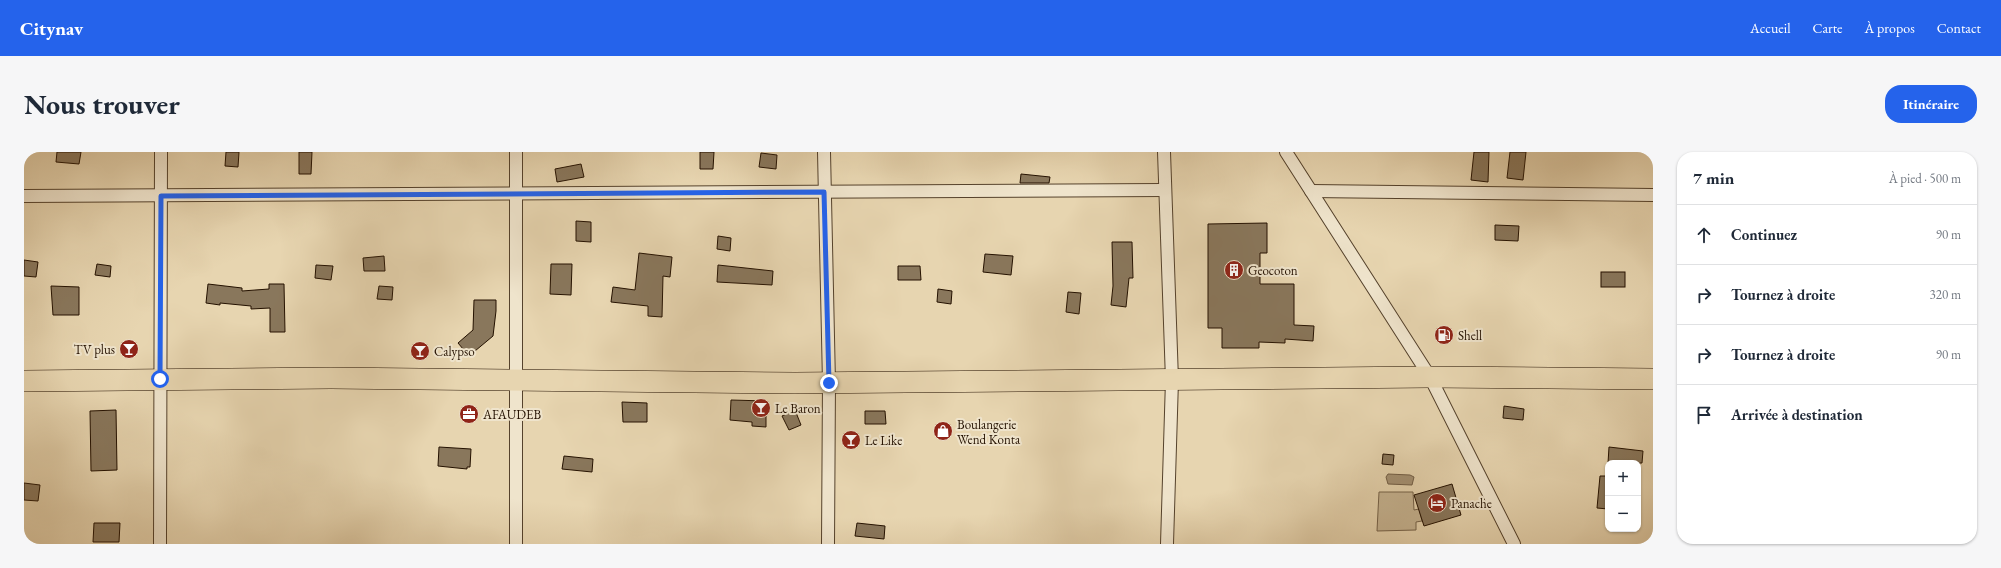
<!DOCTYPE html>
<html lang="fr">
<meta charset="utf-8">
<style>
:root{--surface:#fff;--page:#f6f6f7;--text:#1f2937;--muted:#747a83;--line:#e0e1e3;--accent:#2563eb}
body{margin:0;font-family:"EB Garamond",serif;background:var(--page);color:var(--text)}
.controls{position:absolute;right:12px;bottom:12px;display:grid;overflow:hidden;border-radius:8px;box-shadow:0 1px 3px #0004}
.controls button{width:36px;height:36px;display:grid;place-items:center;padding:0;border:0;border-bottom:1px solid var(--line);background:var(--surface);color:var(--text);font:20px sans-serif}
.stop{position:absolute;width:12px;height:12px;margin:-9px;border:3px solid #2563eb;border-radius:50%;background:#fff}
.stop.end{background:#2563eb;border-color:#fff;box-shadow:0 1px 4px #0008}
.list{margin:0;padding:0;list-style:none}
h2{display:flex;justify-content:space-between;align-items:center;height:52px;margin:0;padding:0 16px;font-size:17px}
h2 small{font-size:13px;font-weight:400;color:var(--muted)}
.list li{display:grid;grid-template-columns:26px 1fr auto;gap:12px;align-items:center;box-sizing:border-box;height:60px;padding:0 16px;border-top:1px solid var(--line)}
.list b{display:block;font-size:15px;white-space:nowrap}
.list em{font-size:13px;font-style:normal;color:var(--muted)}
.icon{flex:none;width:22px;height:22px;fill:none;stroke:currentColor;stroke-width:2;stroke-linecap:round;stroke-linejoin:round}
.map{position:relative;flex:none;width:1629px;height:392px;overflow:hidden;border-radius:16px}
header{display:flex;align-items:center;gap:24px;box-sizing:border-box;height:56px;padding:0 20px;background:var(--accent);color:#fff}
header strong{font-size:19px}
nav{display:flex;gap:22px;margin-inline-start:auto;font-size:14px}
.intro{display:flex;align-items:center;justify-content:space-between;box-sizing:border-box;height:96px;padding:0 24px}
h1{margin:0;font-size:28px}
.button{padding:10px 18px;border-radius:16px;background:var(--accent);color:#fff;font-size:14px;font-weight:700}
main{display:flex;gap:24px;padding:0 24px}
aside{flex:1;background:var(--surface);border-radius:16px;box-shadow:0 1px 3px #0004}
.map>svg:first-child{display:block}
.green{fill:#c6b492;stroke:#756249}
.water{fill:#a59274;stroke:#715e46}
.building{fill:#89775c;stroke:#241100}
.lines{fill:none;stroke-linecap:round;stroke-linejoin:round}
.minor-casing{stroke:#55422c;stroke-width:14}
.trunk-casing{stroke:#241100;stroke-width:22}
.minor{stroke:#efe4cc;stroke-width:12}
.trunk{stroke:#e7d5b0;stroke-width:21}
.route{stroke:#2563eb;stroke-width:5}
.labels{text-anchor:middle;dominant-baseline:central;stroke-width:4;stroke-linejoin:round;paint-order:stroke}
.poi-label{font-size:13px;fill:#241100;stroke:#efe4cc;text-anchor:start}
</style>
<header>
<strong>Citynav</strong>
<nav><a>Accueil</a><a>Carte</a><a>À propos</a><a>Contact</a></nav>
</header>
<div class="intro"><h1>Nous trouver</h1><a class="button">Itinéraire</a></div>
<main>
<div class="map">
<svg width="1629" height="392" viewBox="0 0 1629 392">
<rect width="100%" height="100%" fill="#e7d5b0"/>
<filter id="stains"><feTurbulence type="fractalNoise" baseFrequency=".005" numOctaves="4"/><feColorMatrix values="0 0 0 0 .2 0 0 0 0 .09 0 0 0 0 .02 0 0 0 .5 -.17"/></filter>
<radialGradient id="worn" r=".72"><stop offset=".6" stop-color="#630" stop-opacity="0"/><stop offset="1" stop-color="#630" stop-opacity=".3"/></radialGradient>
<path class="green" d="M 1355,340 L 1389,340 L 1390,358 L 1395,357 L 1398,369 L 1392,370 L 1392,378 L 1353,379 Z"/>
<path class="water" d="M 1364,322 L 1386,323 L 1390,325 L 1388,333 L 1364,332 L 1362,325 Z"/>
<g class="building">
<path d="M 33,0 L 57,0 L 55,12 L 32,10 Z"/>
<path d="M 202,0 L 215,0 L 214,15 L 201,14 Z"/>
<path d="M 275,0 L 288,0 L 287,22 L 275,22 Z"/>
<path d="M 676,0 L 690,0 L 689,17 L 676,17 Z"/>
<path d="M 1450,0 L 1465,0 L 1464,30 L 1447,28 Z"/>
<path d="M 1486,0 L 1502,0 L 1499,28 L 1483,26 Z"/>
<path d="M 737,1 L 753,3 L 752,17 L 735,15 Z"/>
<path d="M 557,12 L 560,25 L 533,30 L 531,17 Z"/>
<path d="M 997,22 L 1026,25 L 1025,31 L 996,31 Z"/>
<path d="M 552,69 L 567,70 L 567,90 L 552,89 Z"/>
<path d="M 1243,71 L 1243,101 L 1236,101 L 1236,132 L 1270,132 L 1270,173 L 1290,174 L 1289,189 L 1261,187 L 1261,191 L 1235,190 L 1235,196 L 1198,196 L 1198,176 L 1184,176 L 1184,72 Z"/>
<path d="M 1471,73 L 1495,74 L 1494,89 L 1471,88 Z"/>
<path d="M 694,84 L 707,86 L 706,99 L 693,97 Z"/>
<path d="M 1088,90 L 1108,90 L 1109,126 L 1105,126 L 1102,155 L 1087,153 L 1089,134 Z"/>
<path d="M 615,101 L 648,105 L 646,125 L 639,124 L 638,165 L 624,164 L 624,154 L 587,150 L 589,135 L 611,138 Z"/>
<path d="M 961,102 L 989,104 L 987,123 L 959,120 Z"/>
<path d="M 360,104 L 361,119 L 340,119 L 339,106 Z"/>
<path d="M 0,108 L 14,110 L 12,125 L 0,124 Z"/>
<path d="M 73,112 L 87,114 L 86,125 L 71,123 Z"/>
<path d="M 527,112 L 548,112 L 547,143 L 526,142 Z"/>
<path d="M 292,113 L 309,114 L 307,128 L 291,126 Z"/>
<path d="M 694,113 L 749,119 L 748,133 L 693,130 Z"/>
<path d="M 874,114 L 896,114 L 897,128 L 874,128 Z"/>
<rect x="1577" y="120" width="24" height="15"/>
<path d="M 184,132 L 218,136 L 218,139 L 245,137 L 245,132 L 260,132 L 261,180 L 246,180 L 246,156 L 227,157 L 227,154 L 196,151 L 196,153 L 182,151 Z"/>
<path d="M 27,134 L 55,135 L 55,163 L 29,163 Z"/>
<path d="M 355,134 L 369,135 L 368,148 L 353,147 Z"/>
<path d="M 914,137 L 928,139 L 927,152 L 913,150 Z"/>
<path d="M 1044,140 L 1057,141 L 1055,162 L 1042,160 Z"/>
<path d="M 450,148 L 472,148 L 472,159 L 469,184 L 445,204 L 434,191 L 449,178 Z"/>
<path d="M 707,248 L 742,249 L 742,275 L 728,274 L 728,270 L 706,268 Z"/>
<path d="M 598,250 L 623,251 L 623,270 L 599,270 Z"/>
<path d="M 1480,254 L 1500,257 L 1499,268 L 1479,266 Z"/>
<path d="M 92,258 L 93,318 L 67,319 L 66,259 Z"/>
<path d="M 771,258 L 777,273 L 765,278 L 758,264 Z"/>
<path d="M 841,259 L 861,259 L 862,272 L 841,272 Z"/>
<path d="M 415,295 L 447,297 L 446,315 L 443,315 L 443,317 L 414,314 Z"/>
<path d="M 1585,295 L 1619,299 L 1618,311 L 1584,311 Z"/>
<path d="M 1359,302 L 1370,303 L 1369,313 L 1358,312 Z"/>
<path d="M 540,304 L 569,307 L 568,320 L 538,317 Z"/>
<path d="M 1576,324 L 1584,324 L 1584,357 L 1573,356 Z"/>
<path d="M 0,331 L 16,333 L 14,349 L 0,348 Z"/>
<path d="M 1428,332 L 1437,363 L 1400,374 L 1390,343 Z"/>
<path d="M 70,371 L 96,371 L 95,390 L 69,390 Z"/>
<path d="M 833,371 L 861,374 L 860,387 L 831,384 Z"/>
</g>
<g class="lines">
<g class="minor-casing">
<g id="minor">
<path d="M 800,0 L 805,231 L 804,392"/>
<path d="M 1140,0 L 1148,228 L 1143,392"/>
<path d="M 1262,0 L 1406,225 L 1490,392"/>
<path d="M 1287,39 L 1629,43"/>
<path d="M 0,44 L 1140,38"/>
<path d="M 136,392 L 137,0"/>
<path d="M 492,392 L 492,0"/>
</g>
</g>
<g class="trunk-casing">
<path id="trunk" d="M 0,229 L 307,226 L 771,231 L 1406,225 L 1629,227"/>
</g>
<use href="#minor" class="minor"/>
<use href="#trunk" class="trunk"/>
</g>
<g class="lines">
<path class="route" d="M 136,227 L 137,44 L 800,40 L 805,231"/>
</g>
<defs>
<g id="building-disc" transform="scale(1)"><circle r="9.5" fill="#8f2418" stroke="#efe4cc"/><path d="M-4-6H4V6H1V3H-1V6H-4ZM-2.5-4.3h1.7v1.8h-1.7ZM.8-4.3h1.7v1.8H.8ZM-2.5-1h1.7V.8h-1.7ZM.8-1h1.7V.8H.8Z" fill="#fff"/></g>
<g id="fuel-disc" transform="scale(1)"><circle r="9.5" fill="#8f2418" stroke="#efe4cc"/><path d="M-5.5-6h7V0h2V4h1.3V-2.5L3-4.5l.8-.8L6-3V5H2.5V1h-1V6h-7ZM-4.2-4.7v3.2H.2V-4.7Z" fill="#fff"/></g>
<g id="bar-disc" transform="scale(1)"><circle r="9.5" fill="#8f2418" stroke="#efe4cc"/><path d="M-6-5H6L.8 .8V4.5H3.5V6h-7V4.5H-.8V.8Z" fill="#fff"/></g>
<g id="office-disc" transform="scale(1)"><circle r="9.5" fill="#8f2418" stroke="#efe4cc"/><path d="M-6-3h4V-5.5h4V-3h4V5H-6ZM-1-4.5V-3h2v-1.5ZM-6 0V1H6V0Z" fill="#fff"/></g>
<g id="shop-disc" transform="scale(1)"><circle r="9.5" fill="#8f2418" stroke="#efe4cc"/><path d="M-5-2.5h2.3a2.7 3.5 0 0 1 5.4 0H5L5.5 6h-11ZM-1.5-2.5h3a1.5 2.3 0 0 0-3 0Z" fill="#fff"/></g>
<g id="hotel-disc" transform="scale(1)"><circle r="9.5" fill="#8f2418" stroke="#efe4cc"/><path d="M-6-4.5h1.5V1H6V5H4.5V3h-9V5H-6ZM-4 0a1.8 1.8 0 1 1 3.6 0ZM.5 0V-2.5h3Q6-2.5 6 0Z" fill="#fff"/></g>
</defs>
<g fill-rule="evenodd">
<use href="#building-disc" x="1210" y="118"/>
<use href="#fuel-disc" x="1420" y="183"/>
<use href="#bar-disc" x="105" y="197"/>
<use href="#bar-disc" x="396" y="199"/>
<use href="#bar-disc" x="737" y="256"/>
<use href="#office-disc" x="445" y="262"/>
<use href="#shop-disc" x="919" y="279"/>
<use href="#bar-disc" x="827" y="288"/>
<use href="#hotel-disc" x="1413" y="351"/>
</g>
<g class="labels">
<g class="poi-label">
<text x="1224" y="118">Geocoton</text>
<text x="1434" y="183">Shell</text>
<text x="91" y="197" text-anchor="end">TV plus</text>
<text x="410" y="199">Calypso</text>
<text x="751" y="256">Le Baron</text>
<text x="459" y="262">AFAUDEB</text>
<text x="933" y="272">Boulangerie<tspan x="933" dy="15">Wend Konta</tspan></text>
<text x="841" y="288">Le Like</text>
<text x="1427" y="351">Panache</text>
</g>
</g>
<rect width="100%" height="100%" filter="url(#stains)"/>
<rect width="100%" height="100%" fill="url(#worn)"/>
</svg>
<div class="controls">
<button>+</button>
<button>−</button>
</div>
<div class="stop" style="left:136px;top:227px"></div>
<div class="stop end" style="left:805px;top:231px"></div>
</div>
<aside>
<h2>7 min<small>À pied · 500 m</small></h2>
<ul class="list">
<li><svg class="icon" aria-label="ahead" viewBox="0 0 24 24"><path d="M12 20V5M6 11l6-6 6 6"/></svg><div><b>Continuez</b></div><em>90 m</em></li>
<li><svg class="icon" aria-label="right" viewBox="0 0 24 24"><path d="M7 20v-9h11M14 6l5 5-5 5"/></svg><div><b>Tournez à droite</b></div><em>320 m</em></li>
<li><svg class="icon" aria-label="right" viewBox="0 0 24 24"><path d="M7 20v-9h11M14 6l5 5-5 5"/></svg><div><b>Tournez à droite</b></div><em>90 m</em></li>
<li><svg class="icon" aria-label="arrive" viewBox="0 0 24 24"><path d="M6 21V4h12l-3 4 3 4H6"/></svg><div><b>Arrivée à destination</b></div></li>
</ul>
</aside>
</main>
